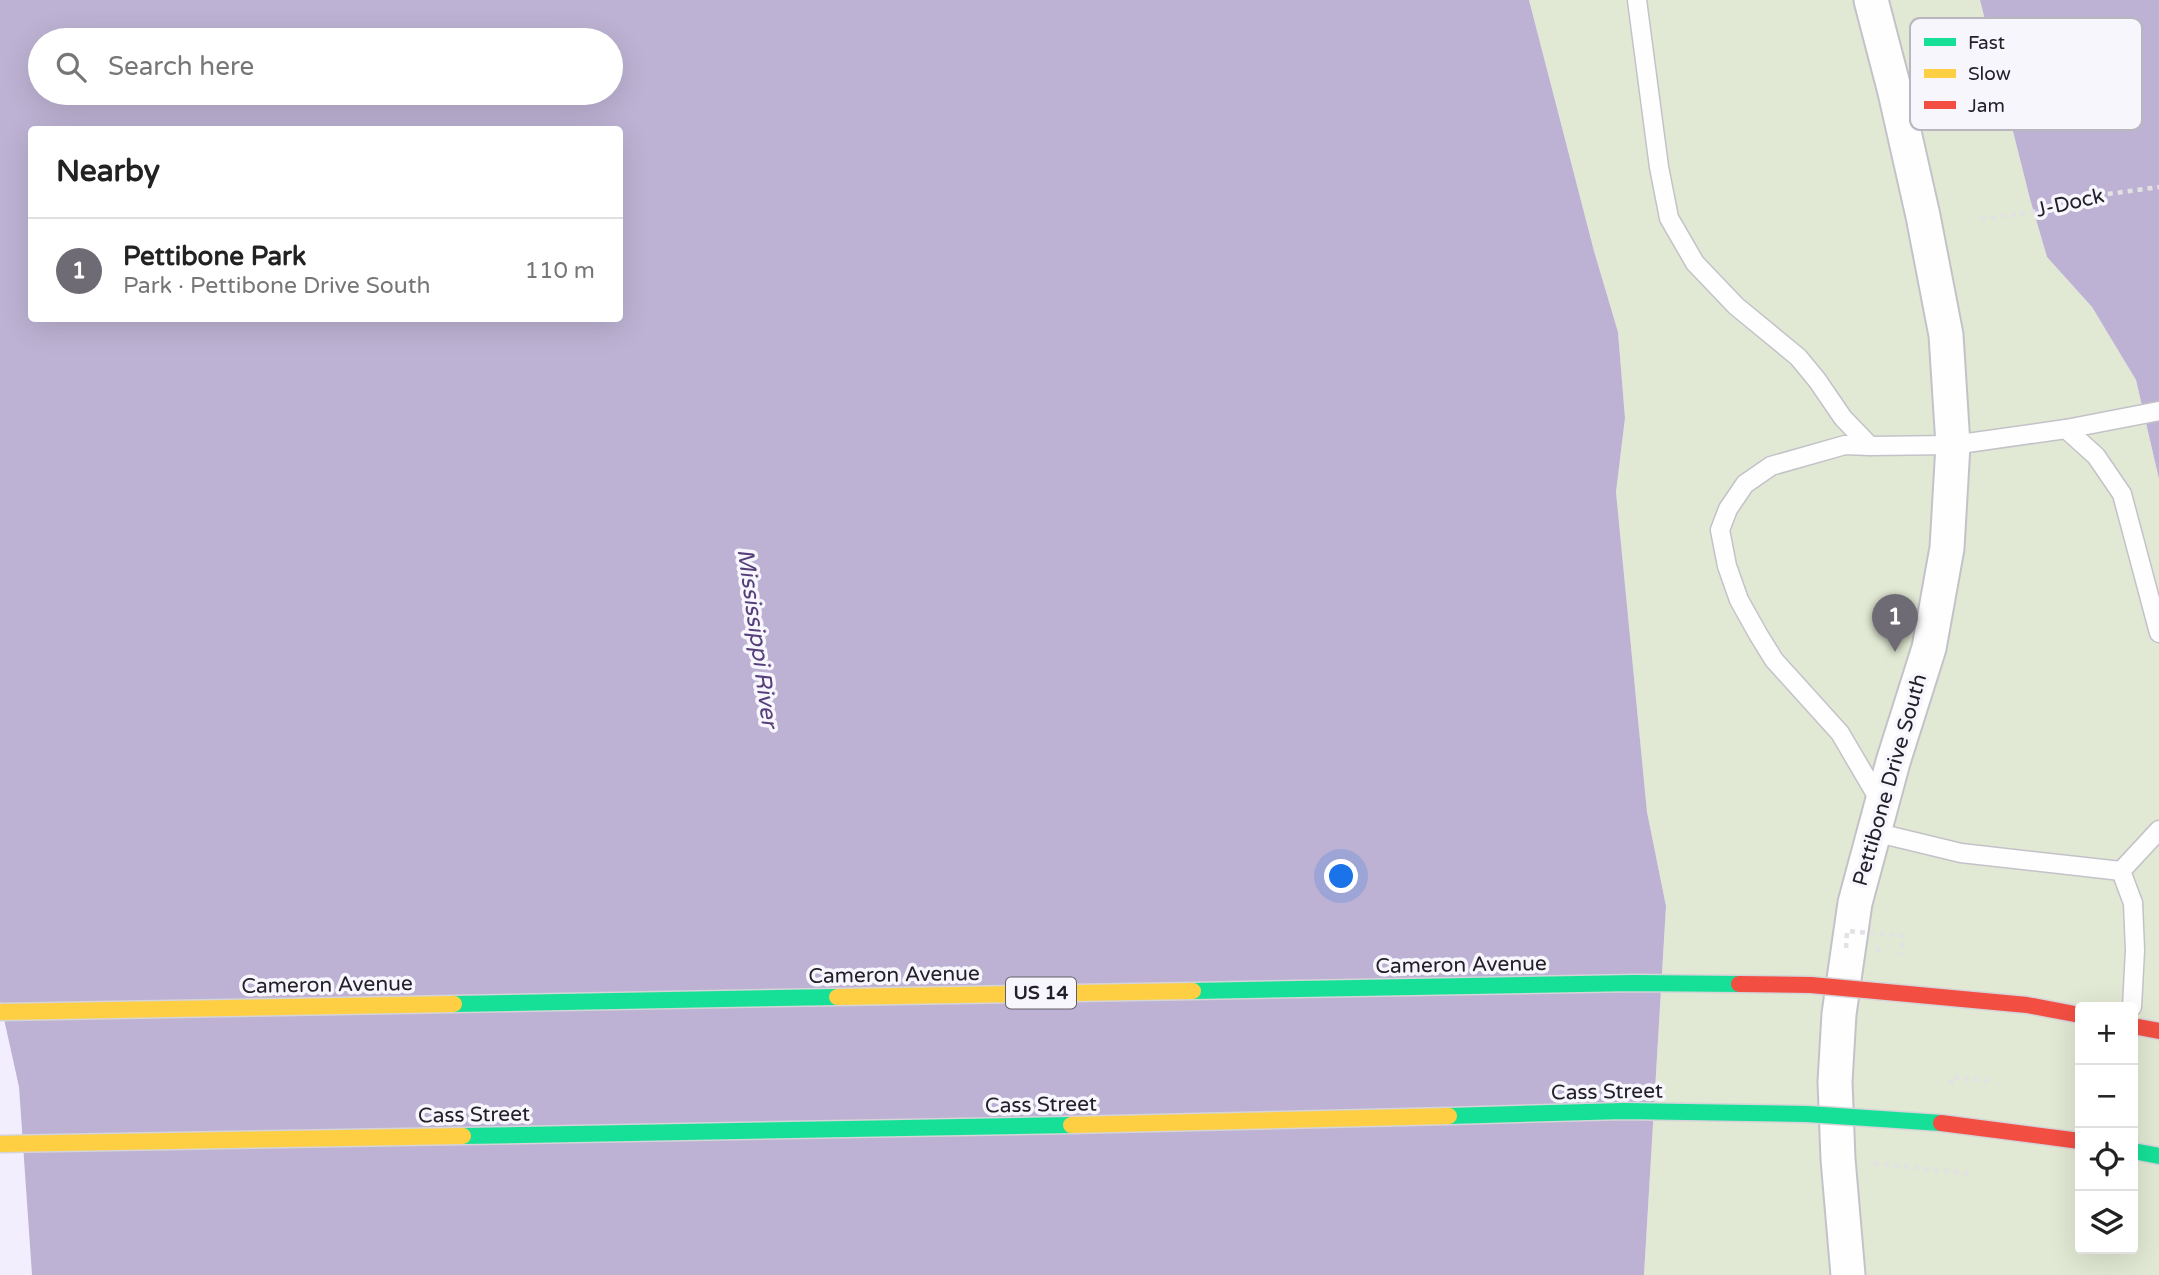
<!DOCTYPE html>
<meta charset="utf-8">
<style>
:root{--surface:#fff;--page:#f2f2f2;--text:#222;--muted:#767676;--line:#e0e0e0;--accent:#6f6b74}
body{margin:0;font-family:"Varela Round",sans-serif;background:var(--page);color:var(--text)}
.controls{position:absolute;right:21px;bottom:21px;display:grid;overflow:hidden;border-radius:7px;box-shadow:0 7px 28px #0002}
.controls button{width:63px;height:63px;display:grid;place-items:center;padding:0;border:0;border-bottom:2px solid var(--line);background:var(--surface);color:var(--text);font:35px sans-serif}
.you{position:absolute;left:1342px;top:877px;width:24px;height:24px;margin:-18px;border:5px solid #fff;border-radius:50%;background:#1a73e8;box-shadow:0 0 0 10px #1a73e833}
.badge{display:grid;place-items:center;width:46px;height:46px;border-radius:50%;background:var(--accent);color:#fff;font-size:23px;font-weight:700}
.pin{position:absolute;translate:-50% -58px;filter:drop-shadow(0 2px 4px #0008)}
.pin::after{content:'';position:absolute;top:37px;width:24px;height:21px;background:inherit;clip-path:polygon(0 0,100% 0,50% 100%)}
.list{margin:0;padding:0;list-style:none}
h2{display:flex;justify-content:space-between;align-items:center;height:91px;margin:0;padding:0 28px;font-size:30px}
h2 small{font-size:23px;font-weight:400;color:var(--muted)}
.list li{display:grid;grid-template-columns:46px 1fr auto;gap:21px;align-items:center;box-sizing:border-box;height:105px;padding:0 28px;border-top:2px solid var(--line)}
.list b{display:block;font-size:26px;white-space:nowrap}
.list p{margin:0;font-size:23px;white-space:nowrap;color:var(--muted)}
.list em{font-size:23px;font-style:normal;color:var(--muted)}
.icon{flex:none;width:38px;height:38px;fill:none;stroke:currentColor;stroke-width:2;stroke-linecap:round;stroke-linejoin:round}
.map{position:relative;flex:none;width:2159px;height:1275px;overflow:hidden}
.search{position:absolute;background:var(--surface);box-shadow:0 7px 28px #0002;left:28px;top:28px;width:595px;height:77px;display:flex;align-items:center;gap:18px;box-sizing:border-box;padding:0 24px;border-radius:38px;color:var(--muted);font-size:26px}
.panel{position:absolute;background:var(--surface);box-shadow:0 7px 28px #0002;left:28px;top:126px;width:595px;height:196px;border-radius:7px}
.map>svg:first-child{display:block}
.built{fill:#f3eefd}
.green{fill:#e1e8d3;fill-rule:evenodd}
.water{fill:#bdb2d3;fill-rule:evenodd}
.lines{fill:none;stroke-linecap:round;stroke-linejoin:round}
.lane-casing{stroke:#c4c2c9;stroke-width:21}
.street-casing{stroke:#c4c2c9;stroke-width:37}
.fast-casing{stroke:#d5d4d8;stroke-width:19}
.jam-casing{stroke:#d5d4d8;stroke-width:19}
.path{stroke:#e2e2e3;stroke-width:4.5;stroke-dasharray:5 5;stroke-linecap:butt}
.lane{stroke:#fefeff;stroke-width:18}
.street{stroke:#fefeff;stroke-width:33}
.fast{stroke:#16e098;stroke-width:16}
.jam{stroke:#f24e42;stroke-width:16}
.fast-bridge-casing{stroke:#d5d4d8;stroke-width:19;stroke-linecap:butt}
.slow-bridge-casing{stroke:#d5d4d8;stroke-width:19;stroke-linecap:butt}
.jam-bridge-casing{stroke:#d5d4d8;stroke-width:19;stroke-linecap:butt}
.path-bridge{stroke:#e2e2e3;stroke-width:4.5;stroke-dasharray:5 5;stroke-linecap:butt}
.fast-bridge{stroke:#16e098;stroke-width:16}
.slow-bridge{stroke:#ffcf43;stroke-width:16}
.jam-bridge{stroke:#f24e42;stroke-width:16}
.labels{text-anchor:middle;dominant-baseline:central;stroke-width:7;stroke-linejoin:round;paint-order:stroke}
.shield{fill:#f8f6fd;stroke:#64606a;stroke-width:2}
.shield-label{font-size:19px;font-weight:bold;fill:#24202b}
.street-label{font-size:21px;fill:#24202b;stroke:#f8f6fd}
.water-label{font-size:23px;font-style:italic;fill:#553e79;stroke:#f8f6fd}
.key{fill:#f8f6fd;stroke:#b8b6be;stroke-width:2}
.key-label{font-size:19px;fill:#24202b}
</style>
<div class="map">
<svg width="2159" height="1275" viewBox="0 0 2159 1275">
<rect width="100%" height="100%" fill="#f9f7fc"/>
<path class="built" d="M 0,1001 L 19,1087 L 32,1275 L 0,1275 Z"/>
<path class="green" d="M 1529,0 L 1980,0 L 2030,199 L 2047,257 L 2092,307 L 2136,380 L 2159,479 L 2159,1275 L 1644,1275 L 1666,906 L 1647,812 L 1616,492 L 1625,418 L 1618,332 L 1594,251 ZM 2080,1007 L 2133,1007 L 2133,1249 L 2080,1249 Z"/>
<g class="water">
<path d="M 0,0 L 1529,0 L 1594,251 L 1618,332 L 1625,418 L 1616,492 L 1647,812 L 1666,906 L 1644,1275 L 32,1275 L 19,1087 L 0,1001 ZM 40,40 L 611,40 L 611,93 L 40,93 ZM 32,130 L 620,130 L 620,318 L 32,318 Z"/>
<path d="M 1980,0 L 2159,0 L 2159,479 L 2136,380 L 2092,307 L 2047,257 L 2030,199 Z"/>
</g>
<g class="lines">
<g class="lane-casing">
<g id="lane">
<path d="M 1637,0 L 1659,167 L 1669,218 L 1695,263 L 1736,306 L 1798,357 L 1817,380 L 1843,418 L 1870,446 L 1953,445 L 2066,429 L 2096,456 L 2122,494 L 2159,633"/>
<path d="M 2066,429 L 2159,411"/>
<path d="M 1870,446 L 1845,445 L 1771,466 L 1745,484 L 1728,509 L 1720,530 L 1727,566 L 1739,600 L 1758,634 L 1774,660 L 1840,733 L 1881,803"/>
<path d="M 1874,832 L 1961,853 L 2121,871 L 2159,830"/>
<path d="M 2121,871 L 2133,903 L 2135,950 L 2132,1007"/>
</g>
</g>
<g class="street-casing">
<path id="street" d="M 1848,1275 L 1838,1159 L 1835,1082 L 1839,1014 L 1855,903 L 1893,762 L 1929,648 L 1947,548 L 1953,445 L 1946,335 L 1923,216 L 1895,92 L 1871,0"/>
</g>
<g class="fast-casing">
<path id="fast" d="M 2133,1151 L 2159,1156"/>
</g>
<g class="jam-casing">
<path id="jam" d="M 2133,1026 L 2159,1031"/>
</g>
<g class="path">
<path d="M 1981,219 L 2060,208 L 2086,197 L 2159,187"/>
<path d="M 1951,1085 L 1952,1077 L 1987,1081 L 1986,1088"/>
<path d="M 1874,1163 L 1974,1174"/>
</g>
<use href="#lane" class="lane"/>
<use href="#street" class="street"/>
<use href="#fast" class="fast"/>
<use href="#jam" class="jam"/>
<g class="fast-bridge-casing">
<g id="fast-bridge">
<path d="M 1193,991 L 1634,983 L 1739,984"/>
<path d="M 454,1004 L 837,997"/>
<path d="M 1449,1116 L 1624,1111 L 1807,1114 L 1941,1123"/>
<path d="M 463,1136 L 1071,1125"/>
</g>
</g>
<g class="slow-bridge-casing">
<g id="slow-bridge">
<path d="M 837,997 L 1193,991"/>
<path d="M 0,1012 L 454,1004"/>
<path d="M 1071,1125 L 1449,1116"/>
<path d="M 0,1144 L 463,1136"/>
</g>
</g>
<g class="jam-bridge-casing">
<g id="jam-bridge">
<path d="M 1739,984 L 1811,985 L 2027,1005 L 2080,1015"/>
<path d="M 1941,1123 L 2080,1141"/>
</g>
</g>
<g class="path-bridge">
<path d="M 1846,948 L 1847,931 L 1903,936 L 1901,956"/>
<path d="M 1878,952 L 1879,942"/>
</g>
<use href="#fast-bridge" class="fast-bridge"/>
<use href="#slow-bridge" class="slow-bridge"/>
<use href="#jam-bridge" class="jam-bridge"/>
</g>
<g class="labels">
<rect class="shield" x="1006" y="977.5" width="70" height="31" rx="5"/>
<g class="shield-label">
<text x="1041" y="993">US 14</text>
</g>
<g class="street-label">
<text transform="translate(2070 203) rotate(-13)">J-Dock</text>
<text transform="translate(1890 780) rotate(-74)">Pettibone Drive South</text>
<text transform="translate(1461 965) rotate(-1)">Cameron Avenue</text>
<text transform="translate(894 975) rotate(-1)">Cameron Avenue</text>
<text transform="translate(327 985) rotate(-1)">Cameron Avenue</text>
<text transform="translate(1607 1092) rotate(-1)">Cass Street</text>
<text transform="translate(1041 1105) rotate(-1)">Cass Street</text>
<text transform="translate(474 1115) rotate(-1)">Cass Street</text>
</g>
<g class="water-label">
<text transform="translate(757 638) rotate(82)">Mississippi River</text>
</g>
</g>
<rect x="1910" y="18" width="232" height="112" rx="10" class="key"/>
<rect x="1924" y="38" width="32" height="8" fill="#16e098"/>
<rect x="1924" y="69" width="32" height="9" fill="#ffcf43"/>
<rect x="1924" y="101" width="32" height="8" fill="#f24e42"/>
<g class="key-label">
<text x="1968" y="49">Fast</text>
<text x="1968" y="80">Slow</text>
<text x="1968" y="112">Jam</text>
</g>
</svg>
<div class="controls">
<button>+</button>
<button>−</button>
<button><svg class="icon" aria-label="locate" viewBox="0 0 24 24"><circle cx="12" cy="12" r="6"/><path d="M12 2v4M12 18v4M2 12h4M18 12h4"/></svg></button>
<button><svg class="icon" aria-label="layers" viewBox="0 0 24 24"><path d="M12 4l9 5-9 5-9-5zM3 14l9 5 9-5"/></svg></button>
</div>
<div class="you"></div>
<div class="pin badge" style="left:1895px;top:652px">1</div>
<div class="search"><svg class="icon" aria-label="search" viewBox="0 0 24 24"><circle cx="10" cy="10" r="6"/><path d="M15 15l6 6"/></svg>Search here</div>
<section class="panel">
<h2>Nearby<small></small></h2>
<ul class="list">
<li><span class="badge">1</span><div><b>Pettibone Park</b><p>Park · Pettibone Drive South</p></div><em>110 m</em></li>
</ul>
</section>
</div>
